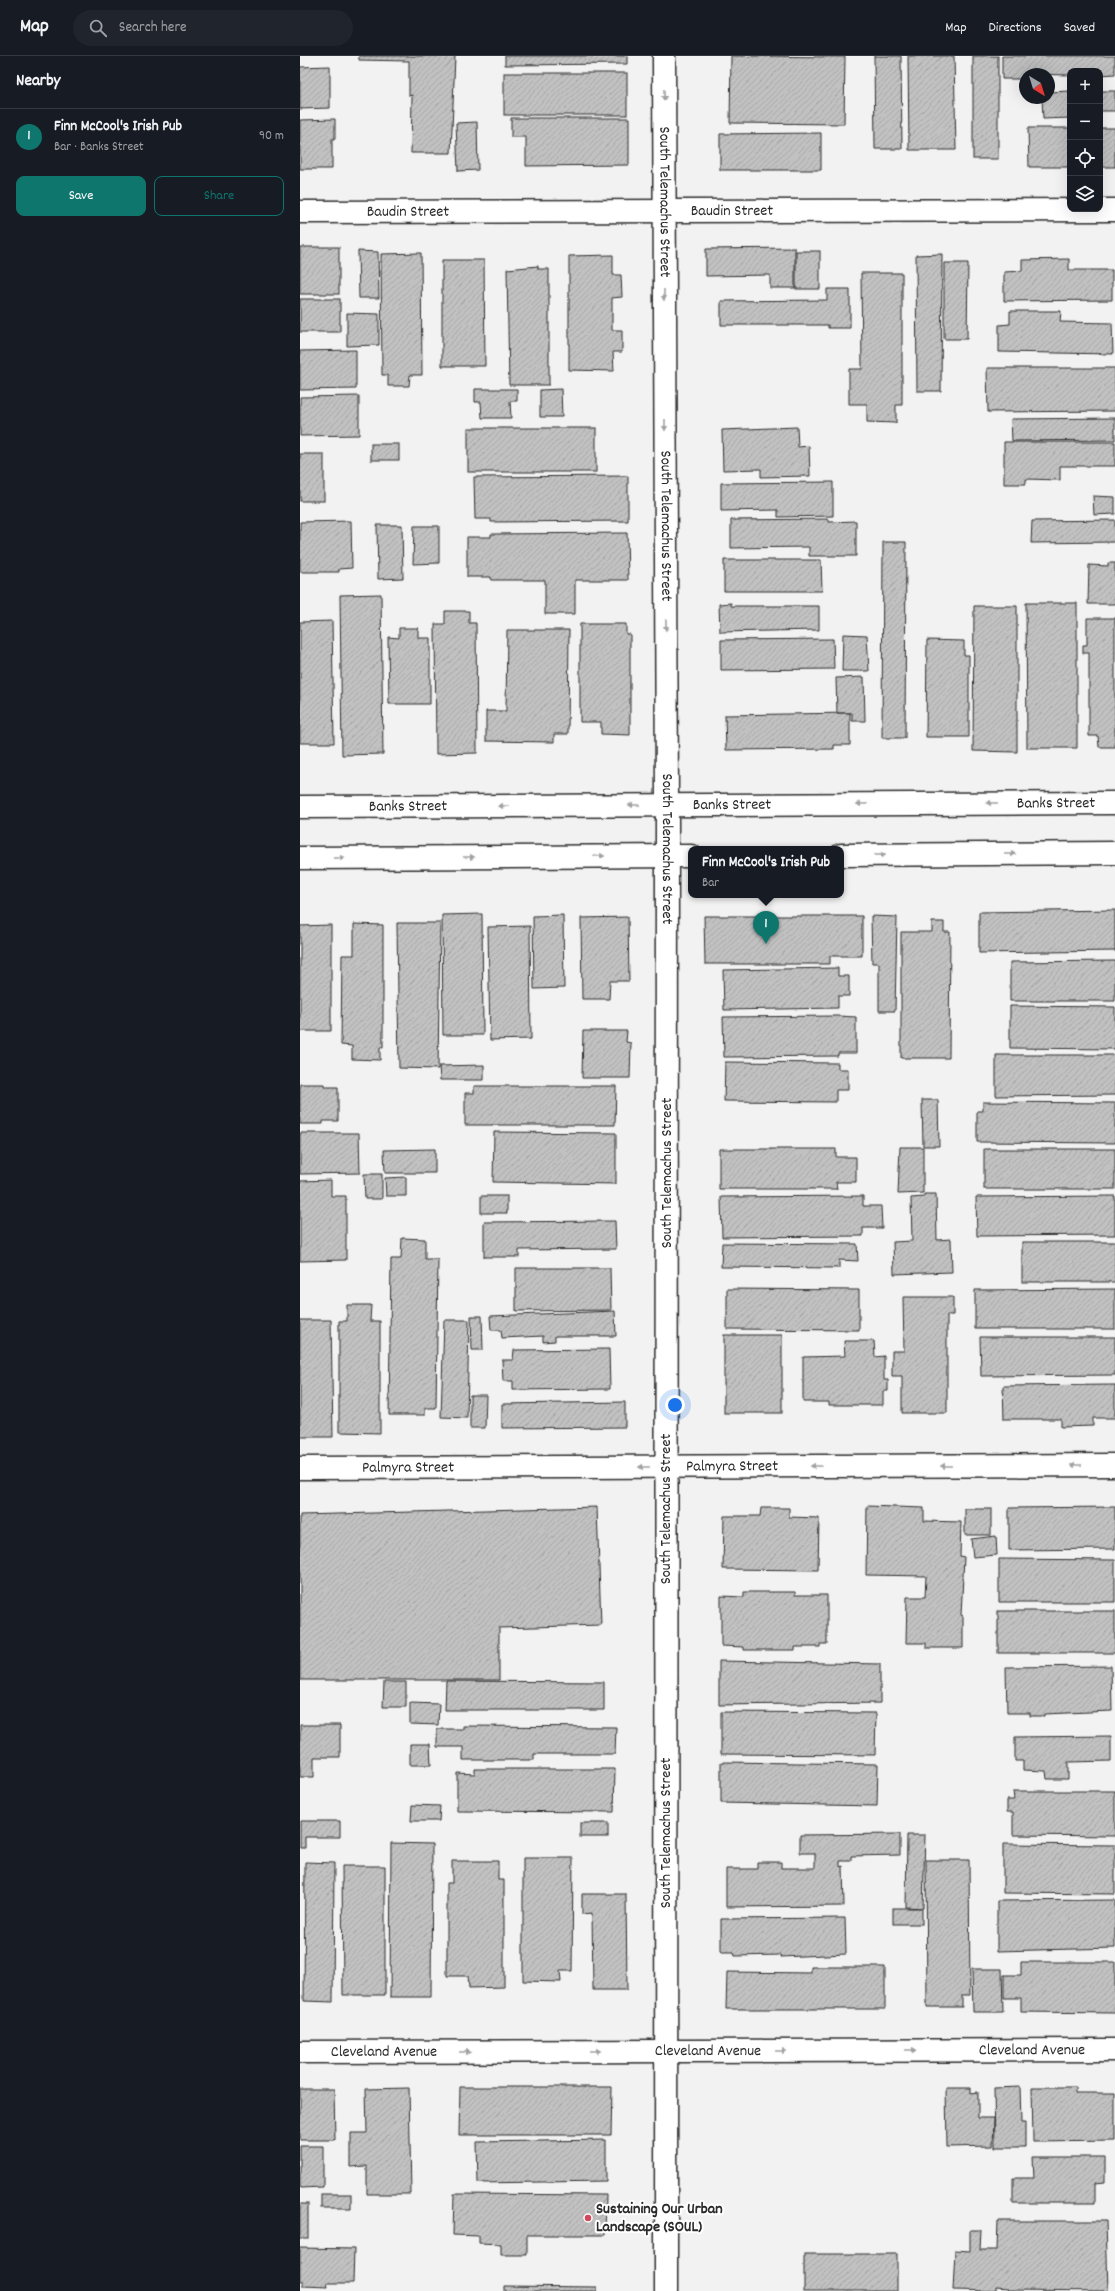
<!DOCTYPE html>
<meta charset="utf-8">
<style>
:root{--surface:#171b24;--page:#20242c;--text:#f1f3f6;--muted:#9ea1a6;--line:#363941;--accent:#0f766e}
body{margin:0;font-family:Dekko,sans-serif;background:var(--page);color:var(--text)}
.controls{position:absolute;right:12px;top:12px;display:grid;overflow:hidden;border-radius:8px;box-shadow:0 4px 16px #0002}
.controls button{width:36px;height:36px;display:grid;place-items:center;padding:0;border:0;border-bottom:1px solid var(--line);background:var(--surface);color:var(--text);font:20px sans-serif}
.compass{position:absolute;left:719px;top:12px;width:36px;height:36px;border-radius:50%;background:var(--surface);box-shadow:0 4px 16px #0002;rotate:142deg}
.you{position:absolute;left:375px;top:1349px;width:14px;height:14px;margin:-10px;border:3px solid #fff;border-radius:50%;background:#1a73e8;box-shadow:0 0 0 6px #1a73e833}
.badge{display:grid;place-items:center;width:26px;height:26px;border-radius:50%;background:var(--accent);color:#fff;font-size:13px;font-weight:700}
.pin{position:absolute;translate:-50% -33px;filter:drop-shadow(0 1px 2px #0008)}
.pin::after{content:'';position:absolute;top:21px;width:14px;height:12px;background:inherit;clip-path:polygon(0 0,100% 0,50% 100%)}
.popup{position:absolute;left:388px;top:790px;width:156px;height:52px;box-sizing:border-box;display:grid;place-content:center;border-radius:8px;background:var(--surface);filter:drop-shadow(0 1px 3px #0005);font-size:13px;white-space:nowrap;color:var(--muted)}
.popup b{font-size:15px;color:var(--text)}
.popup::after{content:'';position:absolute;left:50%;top:100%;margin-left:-8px;border:8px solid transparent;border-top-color:var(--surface)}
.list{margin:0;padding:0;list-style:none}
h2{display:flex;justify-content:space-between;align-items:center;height:52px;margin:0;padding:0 16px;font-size:17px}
h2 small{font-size:13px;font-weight:400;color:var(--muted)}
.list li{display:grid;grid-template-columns:26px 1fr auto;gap:12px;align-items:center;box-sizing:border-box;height:56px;padding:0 16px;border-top:1px solid var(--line)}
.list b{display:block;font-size:15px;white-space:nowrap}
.list p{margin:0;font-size:13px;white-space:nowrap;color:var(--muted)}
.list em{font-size:13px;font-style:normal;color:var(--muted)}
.actions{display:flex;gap:8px;padding:12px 16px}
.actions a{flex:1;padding:9px 0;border:1px solid var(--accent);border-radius:8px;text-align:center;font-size:14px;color:var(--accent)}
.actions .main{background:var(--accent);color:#fff}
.icon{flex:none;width:22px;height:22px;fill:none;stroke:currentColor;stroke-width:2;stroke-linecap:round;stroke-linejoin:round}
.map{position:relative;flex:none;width:815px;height:2235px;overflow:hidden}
header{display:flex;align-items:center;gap:24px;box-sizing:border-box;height:56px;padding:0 20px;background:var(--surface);border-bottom:1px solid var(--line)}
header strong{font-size:19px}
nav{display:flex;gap:22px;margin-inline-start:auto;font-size:14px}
.search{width:280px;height:36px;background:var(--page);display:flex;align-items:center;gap:10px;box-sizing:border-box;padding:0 14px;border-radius:22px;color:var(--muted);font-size:15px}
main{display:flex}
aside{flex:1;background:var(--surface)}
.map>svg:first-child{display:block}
.building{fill:url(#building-hatch);stroke:#2b2b2b}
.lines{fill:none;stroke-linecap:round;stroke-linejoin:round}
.street-casing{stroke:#2b2b2b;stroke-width:25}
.street{stroke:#fff;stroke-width:22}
.oneway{fill:#a0a0a0}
.poi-dot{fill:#d1495b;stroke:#fff;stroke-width:1.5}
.labels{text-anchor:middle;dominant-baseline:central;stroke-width:4;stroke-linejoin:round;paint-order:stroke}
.street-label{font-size:16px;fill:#2b2b2b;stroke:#fff}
.poi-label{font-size:16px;font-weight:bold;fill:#2b2b2b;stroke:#fff;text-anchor:start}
</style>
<header>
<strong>Map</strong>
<div class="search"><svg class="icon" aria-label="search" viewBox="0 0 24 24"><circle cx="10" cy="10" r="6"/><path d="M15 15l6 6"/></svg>Search here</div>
<nav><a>Map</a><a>Directions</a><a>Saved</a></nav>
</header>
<main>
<aside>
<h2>Nearby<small></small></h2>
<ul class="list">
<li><span class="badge">1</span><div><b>Finn McCool's Irish Pub</b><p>Bar · Banks Street</p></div><em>90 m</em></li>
</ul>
<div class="actions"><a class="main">Save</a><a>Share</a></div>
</aside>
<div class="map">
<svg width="815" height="2235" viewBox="0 0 815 2235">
<defs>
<pattern id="building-hatch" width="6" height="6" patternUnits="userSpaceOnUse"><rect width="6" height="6" fill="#c1c1c1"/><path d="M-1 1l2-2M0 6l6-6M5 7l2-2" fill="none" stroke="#a6a6a6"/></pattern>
</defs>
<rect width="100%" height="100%" fill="#f2f2f2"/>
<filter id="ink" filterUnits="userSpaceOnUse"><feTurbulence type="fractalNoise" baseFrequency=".025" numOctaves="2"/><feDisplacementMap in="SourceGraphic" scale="8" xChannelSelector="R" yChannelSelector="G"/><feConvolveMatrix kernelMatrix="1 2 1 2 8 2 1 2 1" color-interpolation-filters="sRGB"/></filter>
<g filter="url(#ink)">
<g class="building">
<path d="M 59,0 L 155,0 L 151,97 L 111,97 L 112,39 L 109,40 L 109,5 L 59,4 Z"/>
<path d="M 205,0 L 327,0 L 327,8 L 205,9 Z"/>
<path d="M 431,0 L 545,1 L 544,68 L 430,67 Z"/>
<path d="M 574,0 L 601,0 L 602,93 L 575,93 Z"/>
<path d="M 608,0 L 654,0 L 656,94 L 609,94 Z"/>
<rect x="673" y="0" width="25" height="103"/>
<path d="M 702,0 L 815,0 L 815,18 L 800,19 L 800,15 L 770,15 L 770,19 L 725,18 L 725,23 L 702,23 Z"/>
<path d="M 30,10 L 30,52 L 0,53 L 0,11 Z"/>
<rect x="204" y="17" width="123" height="42"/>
<path d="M 770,35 L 770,62 L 743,63 L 742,42 L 749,42 L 749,36 Z"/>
<rect x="800" y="35" width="15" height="20"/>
<path d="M 211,62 L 329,62 L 329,109 L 226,110 L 226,81 L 211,81 Z"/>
<path d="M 35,63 L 35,83 L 32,83 L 32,113 L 0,113 L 0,64 Z"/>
<path d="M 177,66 L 178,114 L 158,115 L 156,67 Z"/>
<path d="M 728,72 L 770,72 L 770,111 L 729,111 Z"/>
<rect x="800" y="72" width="15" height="39"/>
<path d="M 521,77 L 521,114 L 420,114 L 420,78 Z"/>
<rect x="0" y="191" width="39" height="47"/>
<path d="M 495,192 L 495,232 L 470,232 L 470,219 L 406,220 L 406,193 Z"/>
<path d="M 58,195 L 78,196 L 79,242 L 59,242 Z"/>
<rect x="496" y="195" width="24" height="38"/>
<path d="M 121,197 L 122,319 L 110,319 L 109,330 L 88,330 L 88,319 L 82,319 L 81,198 Z"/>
<path d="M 642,198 L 641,335 L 617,335 L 616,199 Z"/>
<path d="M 313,199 L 313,219 L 321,219 L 322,241 L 312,242 L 312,274 L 322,274 L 322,296 L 313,296 L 314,315 L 269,314 L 269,200 Z"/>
<path d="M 769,203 L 769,214 L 812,214 L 812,244 L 704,245 L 704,216 L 722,215 L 722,204 Z"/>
<path d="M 142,204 L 184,204 L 185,310 L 142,310 Z"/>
<path d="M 644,207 L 668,207 L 667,283 L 644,283 Z"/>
<path d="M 238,210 L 238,213 L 249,213 L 249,329 L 209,329 L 207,213 Z"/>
<path d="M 561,217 L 602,217 L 602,349 L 596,349 L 596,367 L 567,366 L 567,348 L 549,348 L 549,313 L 562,313 Z"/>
<path d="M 527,233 L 550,233 L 550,272 L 528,272 L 528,269 L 421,269 L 421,245 L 527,244 Z"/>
<rect x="0" y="243" width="40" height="33"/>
<path d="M 710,255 L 761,255 L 760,266 L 812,267 L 813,298 L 699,296 L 699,269 L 710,268 Z"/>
<path d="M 47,257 L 79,258 L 79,289 L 47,290 Z"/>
<path d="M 56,294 L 56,333 L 0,334 L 0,295 Z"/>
<path d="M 687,312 L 815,312 L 815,355 L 688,356 Z"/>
<path d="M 175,333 L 217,333 L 217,345 L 210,345 L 211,362 L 182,362 L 181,346 L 175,346 Z"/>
<path d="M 261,333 L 262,361 L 240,361 L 240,334 Z"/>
<path d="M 59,340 L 59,379 L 0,380 L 0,341 Z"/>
<path d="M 815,362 L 815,384 L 712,385 L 711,363 Z"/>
<path d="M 497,371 L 498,391 L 509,390 L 510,420 L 461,421 L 461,413 L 423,414 L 422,374 Z"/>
<rect x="168" y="372" width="128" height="44"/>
<path d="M 704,386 L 815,386 L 815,410 L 760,410 L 760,424 L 726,423 L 726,428 L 704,428 Z"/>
<rect x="71" y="388" width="28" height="16"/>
<rect x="0" y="398" width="24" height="47"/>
<path d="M 328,420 L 328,465 L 191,466 L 191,463 L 175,463 L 174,421 Z"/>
<path d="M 533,426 L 533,460 L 478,461 L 478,454 L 421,455 L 421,427 Z"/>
<path d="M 793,440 L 815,441 L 815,458 L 794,459 Z"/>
<path d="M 529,463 L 529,466 L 556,465 L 556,500 L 509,500 L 509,491 L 431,492 L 431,464 Z"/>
<path d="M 815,464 L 815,486 L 731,487 L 732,465 Z"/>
<path d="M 51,465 L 52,512 L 39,513 L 39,516 L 0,516 L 0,466 Z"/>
<path d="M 77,469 L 102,469 L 103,522 L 78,523 Z"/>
<path d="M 114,470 L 139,470 L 139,507 L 113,508 Z"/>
<path d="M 327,477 L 328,524 L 275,524 L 275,558 L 245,558 L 245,524 L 191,524 L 191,521 L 167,521 L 167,481 L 191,481 L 191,478 Z"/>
<path d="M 583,486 L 606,486 L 605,682 L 582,682 Z"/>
<path d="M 424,504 L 521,504 L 522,535 L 424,535 Z"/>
<path d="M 808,507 L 815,507 L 815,548 L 788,548 L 789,509 L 808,510 Z"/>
<path d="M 81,538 L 83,698 L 42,699 L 40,539 Z"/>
<path d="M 431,547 L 431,550 L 519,550 L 519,574 L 420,576 L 419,548 Z"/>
<path d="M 726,547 L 777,547 L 777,692 L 727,692 Z"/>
<path d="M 674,550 L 717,550 L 717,696 L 673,695 Z"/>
<path d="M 145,555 L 169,555 L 169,567 L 176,567 L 177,697 L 136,698 L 135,568 L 145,568 Z"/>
<path d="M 787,562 L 815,562 L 815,691 L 799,691 L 798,680 L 789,680 L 789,597 L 783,597 L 783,589 L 787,589 Z"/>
<path d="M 32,565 L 34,687 L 0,687 L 0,566 Z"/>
<path d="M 280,568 L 326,568 L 326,578 L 330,578 L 330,679 L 301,678 L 301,666 L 280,666 Z"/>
<path d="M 99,572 L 118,572 L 118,582 L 130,582 L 130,648 L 89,648 L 88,581 L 99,582 Z"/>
<path d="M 207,574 L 269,574 L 268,678 L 254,678 L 254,686 L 186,685 L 186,655 L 206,655 Z"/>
<path d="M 543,578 L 567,579 L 569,615 L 542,615 Z"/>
<path d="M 533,583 L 534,613 L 421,614 L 421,584 Z"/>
<path d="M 627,584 L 664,585 L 664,599 L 669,599 L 669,681 L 626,681 Z"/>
<path d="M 564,621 L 565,665 L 552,665 L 552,657 L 537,657 L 536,622 Z"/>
<path d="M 550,657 L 550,689 L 534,689 L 534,693 L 426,694 L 425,659 Z"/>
<path d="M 815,854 L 815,895 L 679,897 L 679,856 Z"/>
<path d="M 182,858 L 183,979 L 143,979 L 142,859 Z"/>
<path d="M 263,859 L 264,932 L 234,933 L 233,860 Z"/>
<path d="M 404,860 L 562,860 L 562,900 L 530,900 L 530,908 L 405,908 Z"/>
<path d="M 571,860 L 597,861 L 595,955 L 579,955 L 579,907 L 572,907 Z"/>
<path d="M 328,861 L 329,925 L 310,925 L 309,943 L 282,943 L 281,862 Z"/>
<path d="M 632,866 L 644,866 L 644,876 L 650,876 L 649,1002 L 601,1002 L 601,876 L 632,876 Z"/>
<path d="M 97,867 L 140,867 L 138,1013 L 99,1012 Z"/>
<path d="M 54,868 L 83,869 L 83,991 L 80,991 L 80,1004 L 52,1003 L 52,990 L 41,989 L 42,899 L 54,899 Z"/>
<path d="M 31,869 L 31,975 L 0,975 L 0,870 Z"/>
<path d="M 230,870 L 231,983 L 190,984 L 188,871 Z"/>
<path d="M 815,905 L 815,945 L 710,945 L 710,906 Z"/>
<path d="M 538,912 L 538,920 L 549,920 L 549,940 L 538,940 L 538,952 L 424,954 L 423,914 Z"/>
<path d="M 710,950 L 815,951 L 815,993 L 710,992 Z"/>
<path d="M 538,960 L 556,961 L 556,997 L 538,997 L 538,1000 L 424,1001 L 423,961 Z"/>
<path d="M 283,975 L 327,975 L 326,986 L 331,987 L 330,1022 L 282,1022 Z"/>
<path d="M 696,999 L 815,999 L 815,1039 L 696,1040 Z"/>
<path d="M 425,1006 L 538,1007 L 538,1013 L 548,1013 L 548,1034 L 536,1034 L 536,1046 L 424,1045 Z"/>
<path d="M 184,1009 L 184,1024 L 140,1024 L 139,1010 Z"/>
<path d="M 0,1028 L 24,1028 L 24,1031 L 38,1031 L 38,1065 L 23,1065 L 23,1068 L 0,1068 Z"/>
<path d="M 174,1030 L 316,1030 L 315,1069 L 165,1069 L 165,1037 L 174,1037 Z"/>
<path d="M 622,1044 L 638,1044 L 639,1090 L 623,1090 Z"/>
<path d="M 683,1046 L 815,1047 L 815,1087 L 677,1086 L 677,1055 L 683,1055 Z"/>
<path d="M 194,1076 L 316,1077 L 316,1128 L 193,1126 Z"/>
<path d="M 0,1077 L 59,1077 L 60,1117 L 0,1118 Z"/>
<path d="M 600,1091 L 623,1091 L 623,1137 L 598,1138 Z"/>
<path d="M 135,1093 L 135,1117 L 85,1117 L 84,1094 Z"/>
<path d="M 419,1093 L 536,1093 L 536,1101 L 556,1101 L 556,1126 L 536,1126 L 537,1133 L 419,1133 Z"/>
<rect x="684" y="1093" width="131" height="40"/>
<path d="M 64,1118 L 82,1118 L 82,1143 L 65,1143 Z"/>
<path d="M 106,1121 L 106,1140 L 86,1140 L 85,1122 Z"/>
<path d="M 31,1124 L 31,1140 L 46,1140 L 46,1204 L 0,1205 L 0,1125 Z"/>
<path d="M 624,1138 L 636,1138 L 637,1184 L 651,1183 L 652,1216 L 594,1218 L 593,1186 L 612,1185 L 611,1142 L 624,1141 Z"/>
<rect x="181" y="1140" width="26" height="17"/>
<path d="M 563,1140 L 563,1150 L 581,1150 L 582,1172 L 563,1172 L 563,1180 L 422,1181 L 421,1141 Z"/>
<path d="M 815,1140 L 815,1179 L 677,1180 L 676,1141 Z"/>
<path d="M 315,1165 L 316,1193 L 219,1194 L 219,1201 L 184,1201 L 184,1166 Z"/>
<path d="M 102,1182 L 125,1183 L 125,1203 L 138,1203 L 136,1352 L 125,1352 L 125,1359 L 89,1359 L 91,1203 L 101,1203 Z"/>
<rect x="722" y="1186" width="93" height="40"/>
<path d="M 422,1187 L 557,1188 L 558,1205 L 539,1204 L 539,1212 L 421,1211 Z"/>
<path d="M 216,1212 L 310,1212 L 311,1254 L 216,1255 Z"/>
<path d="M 427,1233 L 559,1234 L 559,1274 L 427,1273 Z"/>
<path d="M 815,1233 L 815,1273 L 675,1273 L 675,1234 Z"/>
<path d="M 603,1241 L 653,1241 L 653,1259 L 647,1259 L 647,1357 L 602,1357 L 602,1320 L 592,1320 L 592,1295 L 604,1295 Z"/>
<path d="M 47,1249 L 71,1249 L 70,1265 L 80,1265 L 80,1377 L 39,1376 L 39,1265 L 47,1265 Z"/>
<path d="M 315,1255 L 316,1280 L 255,1280 L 255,1285 L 243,1286 L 243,1280 L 202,1282 L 201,1274 L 191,1274 L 190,1260 Z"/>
<path d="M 171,1260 L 182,1260 L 183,1294 L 172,1294 Z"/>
<path d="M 0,1264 L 31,1264 L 33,1381 L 0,1381 Z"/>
<path d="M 144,1264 L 169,1264 L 167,1362 L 141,1361 Z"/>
<rect x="424" y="1279" width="58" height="78"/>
<path d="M 680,1281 L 815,1281 L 815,1319 L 681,1320 Z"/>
<path d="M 544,1285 L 574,1285 L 575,1301 L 584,1300 L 584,1324 L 588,1324 L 588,1335 L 583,1335 L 583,1349 L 529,1349 L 529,1346 L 503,1346 L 503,1301 L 545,1300 Z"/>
<path d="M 309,1293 L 310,1333 L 213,1334 L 213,1325 L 203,1325 L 202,1304 L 213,1304 L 214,1294 Z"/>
<path d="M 815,1329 L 815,1362 L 793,1362 L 793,1370 L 761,1371 L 761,1363 L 704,1363 L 703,1330 Z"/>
<path d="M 170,1339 L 186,1339 L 185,1372 L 170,1372 Z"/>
<path d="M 325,1346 L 325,1371 L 202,1372 L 202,1348 Z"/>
<path d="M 567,1450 L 624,1452 L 624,1465 L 661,1466 L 660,1500 L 664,1501 L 661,1559 L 663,1560 L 663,1592 L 626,1592 L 626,1587 L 606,1587 L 607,1541 L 625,1541 L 626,1520 L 566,1519 Z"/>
<path d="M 297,1451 L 301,1569 L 199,1572 L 199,1624 L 0,1624 L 0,1459 Z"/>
<path d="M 815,1451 L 815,1493 L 709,1494 L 709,1452 Z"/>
<path d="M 461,1452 L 489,1452 L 489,1461 L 519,1462 L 518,1514 L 423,1513 L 424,1460 L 460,1460 Z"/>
<rect x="665" y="1453" width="26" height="26"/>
<path d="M 696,1480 L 697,1499 L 673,1501 L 671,1483 Z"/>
<path d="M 699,1503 L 815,1504 L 815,1546 L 699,1546 Z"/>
<path d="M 444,1536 L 495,1536 L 495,1539 L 527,1539 L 527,1588 L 520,1588 L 520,1591 L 495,1591 L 495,1594 L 444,1594 L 444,1591 L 421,1590 L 421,1540 L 444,1541 Z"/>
<rect x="698" y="1555" width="117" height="42"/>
<path d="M 419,1605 L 580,1608 L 580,1647 L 419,1649 Z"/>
<path d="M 811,1610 L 812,1655 L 744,1658 L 744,1660 L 730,1660 L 730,1657 L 707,1657 L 706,1611 Z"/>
<path d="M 146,1625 L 304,1626 L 304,1654 L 145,1654 Z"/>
<path d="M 84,1626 L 106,1626 L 106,1651 L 83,1651 Z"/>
<path d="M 110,1647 L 139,1648 L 138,1669 L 110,1668 Z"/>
<path d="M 421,1656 L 576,1657 L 575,1699 L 421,1698 Z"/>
<path d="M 0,1669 L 40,1669 L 40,1701 L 14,1701 L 14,1721 L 0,1721 Z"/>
<path d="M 163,1670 L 316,1671 L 315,1698 L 234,1698 L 234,1704 L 163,1704 L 163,1691 L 137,1691 L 137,1673 L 163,1673 Z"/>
<path d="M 811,1680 L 811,1705 L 768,1706 L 768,1723 L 747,1723 L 746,1715 L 723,1714 L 723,1705 L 715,1705 L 715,1681 Z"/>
<path d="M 110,1688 L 130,1688 L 131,1709 L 110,1709 Z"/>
<path d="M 421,1706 L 578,1708 L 577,1750 L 421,1747 Z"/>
<path d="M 175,1713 L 315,1713 L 314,1756 L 157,1755 L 157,1717 L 175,1718 Z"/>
<path d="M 713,1735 L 815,1735 L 815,1780 L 713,1779 L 713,1756 L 707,1756 L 707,1744 L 714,1744 Z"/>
<path d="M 112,1749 L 140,1750 L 139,1765 L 111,1765 Z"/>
<path d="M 0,1765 L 40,1765 L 40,1781 L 5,1781 L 5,1792 L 0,1792 Z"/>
<rect x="280" y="1767" width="28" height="14"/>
<path d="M 600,1778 L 600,1799 L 551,1800 L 551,1805 L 540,1805 L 540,1811 L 543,1810 L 544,1850 L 426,1851 L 426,1813 L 457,1813 L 457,1806 L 481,1806 L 481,1812 L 515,1812 L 515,1797 L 500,1797 L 500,1779 Z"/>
<path d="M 607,1779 L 625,1779 L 623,1852 L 606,1851 Z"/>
<path d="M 91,1787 L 132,1788 L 131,1941 L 90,1941 Z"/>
<path d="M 703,1788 L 815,1789 L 815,1838 L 703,1837 Z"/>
<path d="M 223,1802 L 273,1802 L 272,1915 L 260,1915 L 261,1926 L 223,1925 Z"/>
<path d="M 626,1804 L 669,1804 L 670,1939 L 662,1939 L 662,1951 L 627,1951 Z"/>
<path d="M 152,1805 L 198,1805 L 198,1824 L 204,1824 L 204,1931 L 169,1932 L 168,1920 L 147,1920 L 147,1827 L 152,1827 Z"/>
<path d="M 5,1806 L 34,1807 L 33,1946 L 4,1945 Z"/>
<path d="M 42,1810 L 85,1810 L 85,1939 L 43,1939 Z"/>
<path d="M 282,1838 L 326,1838 L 327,1934 L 293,1934 L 292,1857 L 282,1858 Z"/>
<path d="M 815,1844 L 815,1892 L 697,1895 L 697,1845 Z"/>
<rect x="593" y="1852" width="29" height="16"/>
<path d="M 545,1862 L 546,1898 L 481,1901 L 481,1899 L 435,1900 L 434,1896 L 421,1896 L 421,1863 Z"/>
<path d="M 721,1906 L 815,1906 L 815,1957 L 721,1956 L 721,1942 L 704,1942 L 704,1919 L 721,1919 Z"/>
<path d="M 511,1911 L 585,1911 L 585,1953 L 426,1953 L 427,1916 L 511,1917 Z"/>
<path d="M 672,1913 L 702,1913 L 703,1956 L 673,1956 Z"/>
<path d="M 160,2031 L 312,2031 L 311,2079 L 159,2079 Z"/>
<path d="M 720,2031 L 721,2067 L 725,2067 L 725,2091 L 695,2091 L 694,2032 Z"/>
<path d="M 732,2031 L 775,2031 L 775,2037 L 815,2037 L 815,2085 L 733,2086 Z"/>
<path d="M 109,2032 L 111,2138 L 67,2138 L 67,2110 L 51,2111 L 51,2077 L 67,2077 L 66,2033 Z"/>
<path d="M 646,2032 L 671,2032 L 671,2037 L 678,2036 L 678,2062 L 694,2062 L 693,2090 L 647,2091 Z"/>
<path d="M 0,2033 L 34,2033 L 35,2084 L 0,2084 Z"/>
<path d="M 306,2084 L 306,2125 L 178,2127 L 177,2086 Z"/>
<path d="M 0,2090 L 23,2090 L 23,2131 L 0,2132 Z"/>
<path d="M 733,2101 L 805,2101 L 805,2126 L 795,2127 L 795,2147 L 713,2147 L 713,2122 L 734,2122 Z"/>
<rect x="21" y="2138" width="30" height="14"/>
<path d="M 154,2138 L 306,2139 L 305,2179 L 227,2179 L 227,2199 L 201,2199 L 201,2188 L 179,2187 L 179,2180 L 153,2179 Z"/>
<rect x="0" y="2148" width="8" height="34"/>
<path d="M 698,2165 L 806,2165 L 808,2235 L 708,2234 L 709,2232 L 696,2231 L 696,2235 L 653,2234 L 655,2194 L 670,2195 L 670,2174 L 681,2174 L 680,2194 L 697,2194 Z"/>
<path d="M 0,2192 L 54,2193 L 53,2227 L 27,2227 L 28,2231 L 3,2230 L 3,2225 L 0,2225 Z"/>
<rect x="504" y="2198" width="93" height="37"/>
<path d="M 204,2230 L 297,2231 L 297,2235 L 204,2235 Z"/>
</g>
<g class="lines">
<g class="street-casing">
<g id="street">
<path id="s1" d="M 364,0 L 367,749 L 366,2235"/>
<path id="s2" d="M 0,156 L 815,154"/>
<path id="s3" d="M 0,751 L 815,747"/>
<path d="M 541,799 L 815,797"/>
<path d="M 0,802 L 391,800"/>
<path id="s4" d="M 0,1412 L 815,1409"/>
<path id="s5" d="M 0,1996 L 815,1994"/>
</g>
</g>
<use href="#street" class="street"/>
</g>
<defs><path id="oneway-solid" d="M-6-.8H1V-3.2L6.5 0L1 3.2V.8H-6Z"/></defs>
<g class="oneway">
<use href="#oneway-solid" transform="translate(364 39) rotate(90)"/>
<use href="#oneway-solid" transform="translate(364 239) rotate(90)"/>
<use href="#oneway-solid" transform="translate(365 369) rotate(90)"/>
<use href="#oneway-solid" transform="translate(366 569) rotate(90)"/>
<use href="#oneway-solid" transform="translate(692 747) rotate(180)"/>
<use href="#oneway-solid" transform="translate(562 748) rotate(180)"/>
<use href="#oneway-solid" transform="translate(334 749) rotate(180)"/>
<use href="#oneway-solid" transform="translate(204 750) rotate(180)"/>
<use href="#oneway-solid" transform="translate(710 798)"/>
<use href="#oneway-solid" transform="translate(580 799)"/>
<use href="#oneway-solid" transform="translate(299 800)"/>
<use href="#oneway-solid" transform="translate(169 801)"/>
<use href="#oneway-solid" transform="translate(39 802)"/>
<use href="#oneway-solid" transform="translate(776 1409) rotate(180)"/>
<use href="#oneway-solid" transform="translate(516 1410) rotate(180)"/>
<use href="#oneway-solid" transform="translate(646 1410) rotate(180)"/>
<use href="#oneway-solid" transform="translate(344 1411) rotate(180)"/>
<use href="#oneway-solid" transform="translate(611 1994)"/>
<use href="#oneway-solid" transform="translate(295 1995)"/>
<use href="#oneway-solid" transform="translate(481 1995)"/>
<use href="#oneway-solid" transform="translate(165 1996)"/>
</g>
</g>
<circle class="poi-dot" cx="288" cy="2162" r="4"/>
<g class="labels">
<g class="street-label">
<text stroke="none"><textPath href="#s1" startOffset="146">South Telemachus Street</textPath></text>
<text stroke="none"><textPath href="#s2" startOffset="108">Baudin Street</textPath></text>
<text stroke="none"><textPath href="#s2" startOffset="432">Baudin Street</textPath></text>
<text stroke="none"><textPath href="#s1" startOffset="470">South Telemachus Street</textPath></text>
<text stroke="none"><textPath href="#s3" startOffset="756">Banks Street</textPath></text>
<text stroke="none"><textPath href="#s3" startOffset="432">Banks Street</textPath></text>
<text stroke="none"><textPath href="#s3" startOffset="108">Banks Street</textPath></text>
<text stroke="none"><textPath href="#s1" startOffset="793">South Telemachus Street</textPath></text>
<text transform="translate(367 1117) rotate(-90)">South Telemachus Street</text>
<text stroke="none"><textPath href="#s4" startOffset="432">Palmyra Street</textPath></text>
<text stroke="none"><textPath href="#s4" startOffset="108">Palmyra Street</textPath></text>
<text transform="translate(366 1453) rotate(-90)">South Telemachus Street</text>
<text transform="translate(366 1777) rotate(-90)">South Telemachus Street</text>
<text stroke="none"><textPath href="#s5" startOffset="732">Cleveland Avenue</textPath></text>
<text stroke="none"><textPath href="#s5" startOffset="408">Cleveland Avenue</textPath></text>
<text stroke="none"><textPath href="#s5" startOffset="84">Cleveland Avenue</textPath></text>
</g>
<g class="poi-label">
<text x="296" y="2153">Sustaining Our Urban<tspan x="296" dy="18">Landscape (SOUL)</tspan></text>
</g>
</g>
</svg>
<div class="controls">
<button>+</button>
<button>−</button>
<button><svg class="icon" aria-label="locate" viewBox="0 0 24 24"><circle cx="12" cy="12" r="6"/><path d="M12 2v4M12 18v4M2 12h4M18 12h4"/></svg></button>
<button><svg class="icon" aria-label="layers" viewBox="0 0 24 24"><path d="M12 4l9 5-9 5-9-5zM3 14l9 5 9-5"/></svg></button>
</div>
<svg class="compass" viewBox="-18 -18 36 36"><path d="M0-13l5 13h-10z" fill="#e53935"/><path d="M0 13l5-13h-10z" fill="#9ea1a6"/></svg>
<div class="you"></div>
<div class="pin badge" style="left:466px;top:888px">1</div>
<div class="popup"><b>Finn McCool's Irish Pub</b>Bar</div>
</div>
</main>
